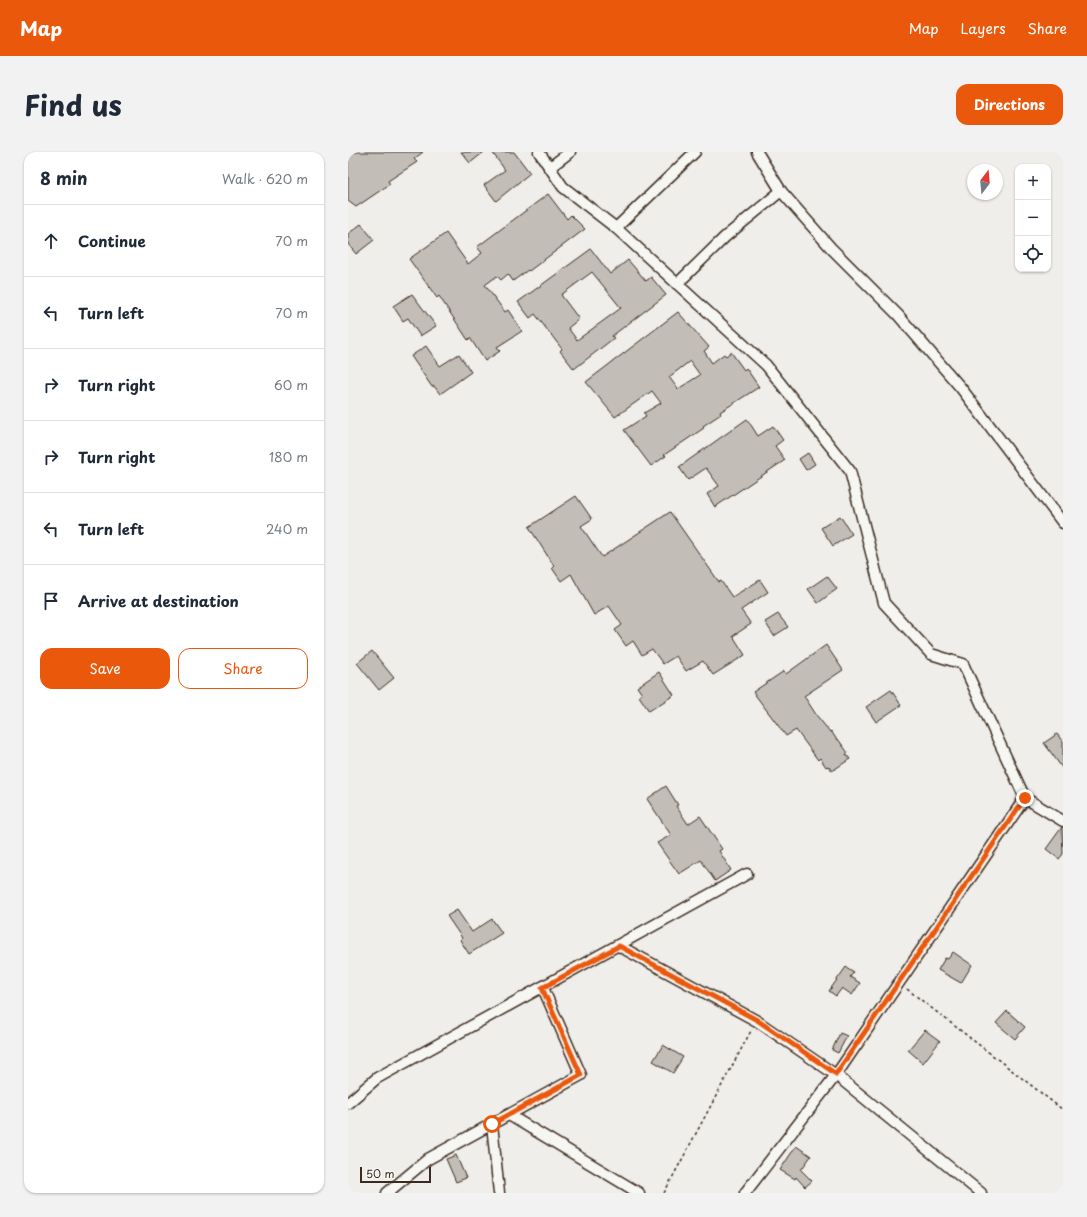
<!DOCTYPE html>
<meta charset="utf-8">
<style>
:root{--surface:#fff;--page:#f2f2f3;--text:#1f2937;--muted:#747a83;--line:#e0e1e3;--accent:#ea580c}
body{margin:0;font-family:"Playpen Sans",sans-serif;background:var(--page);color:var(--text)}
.controls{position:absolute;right:12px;top:12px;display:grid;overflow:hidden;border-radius:8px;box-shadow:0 1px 3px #0004}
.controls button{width:36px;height:36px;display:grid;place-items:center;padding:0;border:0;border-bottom:1px solid var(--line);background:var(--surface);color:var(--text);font:20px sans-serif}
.compass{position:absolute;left:619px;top:12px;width:36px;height:36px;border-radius:50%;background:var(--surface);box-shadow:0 1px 3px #0004;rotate:16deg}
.scale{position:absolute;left:12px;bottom:10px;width:71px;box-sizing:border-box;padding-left:4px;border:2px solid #3b2a1e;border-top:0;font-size:11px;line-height:14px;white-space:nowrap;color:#3b2a1e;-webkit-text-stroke:3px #f6f6f2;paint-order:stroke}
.stop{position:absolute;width:12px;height:12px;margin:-9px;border:3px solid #ea580c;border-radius:50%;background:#fff}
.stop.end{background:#ea580c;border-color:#fff;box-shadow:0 1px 4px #0008}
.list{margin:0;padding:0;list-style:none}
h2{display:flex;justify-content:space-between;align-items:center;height:52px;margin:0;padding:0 16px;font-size:17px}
h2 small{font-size:13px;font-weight:400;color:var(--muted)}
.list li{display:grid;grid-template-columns:26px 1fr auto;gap:12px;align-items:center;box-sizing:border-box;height:72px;padding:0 16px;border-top:1px solid var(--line)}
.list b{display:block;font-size:15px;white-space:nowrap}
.list em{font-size:13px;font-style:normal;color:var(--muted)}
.actions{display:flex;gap:8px;padding:12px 16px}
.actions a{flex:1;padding:9px 0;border:1px solid var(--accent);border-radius:12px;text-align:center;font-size:14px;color:var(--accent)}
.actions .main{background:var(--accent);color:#fff}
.icon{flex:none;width:22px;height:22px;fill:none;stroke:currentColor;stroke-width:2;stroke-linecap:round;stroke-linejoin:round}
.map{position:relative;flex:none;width:715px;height:1041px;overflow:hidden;border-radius:12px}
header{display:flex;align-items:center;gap:24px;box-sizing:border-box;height:56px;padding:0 20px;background:var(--accent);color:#fff}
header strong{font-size:19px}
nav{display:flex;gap:22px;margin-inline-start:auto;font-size:14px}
.intro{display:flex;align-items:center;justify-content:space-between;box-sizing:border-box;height:96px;padding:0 24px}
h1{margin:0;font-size:28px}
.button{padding:10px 18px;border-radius:12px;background:var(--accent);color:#fff;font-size:14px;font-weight:700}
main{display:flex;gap:24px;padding:0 24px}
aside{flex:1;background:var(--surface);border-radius:12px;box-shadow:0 1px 3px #0004}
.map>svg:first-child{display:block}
.building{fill:#c2bdb7;stroke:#3b2a1e;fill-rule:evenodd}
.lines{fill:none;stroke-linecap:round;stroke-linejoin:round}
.street-casing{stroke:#3b2a1e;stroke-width:13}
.path{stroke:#3b2a1e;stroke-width:1.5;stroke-dasharray:3 3;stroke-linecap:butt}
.street{stroke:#f6f6f2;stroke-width:10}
.route{stroke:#ea580c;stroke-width:5}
</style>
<header>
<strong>Map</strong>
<nav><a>Map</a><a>Layers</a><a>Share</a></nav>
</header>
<div class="intro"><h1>Find us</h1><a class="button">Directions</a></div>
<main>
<aside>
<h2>8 min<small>Walk · 620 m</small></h2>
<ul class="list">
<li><svg class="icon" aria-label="ahead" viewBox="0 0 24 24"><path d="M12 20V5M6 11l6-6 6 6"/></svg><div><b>Continue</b></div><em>70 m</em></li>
<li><svg class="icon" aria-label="left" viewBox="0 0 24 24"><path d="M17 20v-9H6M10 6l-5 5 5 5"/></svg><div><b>Turn left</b></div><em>70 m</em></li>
<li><svg class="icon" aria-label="right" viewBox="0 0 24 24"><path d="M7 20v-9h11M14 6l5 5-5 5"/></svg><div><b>Turn right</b></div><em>60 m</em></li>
<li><svg class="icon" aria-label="right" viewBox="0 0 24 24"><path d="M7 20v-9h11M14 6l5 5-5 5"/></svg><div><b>Turn right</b></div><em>180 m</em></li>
<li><svg class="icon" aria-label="left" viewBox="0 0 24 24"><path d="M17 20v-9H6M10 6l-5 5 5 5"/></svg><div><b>Turn left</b></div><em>240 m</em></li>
<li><svg class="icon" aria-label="arrive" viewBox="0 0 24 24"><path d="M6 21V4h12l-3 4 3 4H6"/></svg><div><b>Arrive at destination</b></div></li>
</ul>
<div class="actions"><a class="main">Save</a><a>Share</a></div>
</aside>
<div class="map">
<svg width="715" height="1041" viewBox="0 0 715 1041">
<rect width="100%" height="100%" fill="#efeeea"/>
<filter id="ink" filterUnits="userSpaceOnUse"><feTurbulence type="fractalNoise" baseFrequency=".025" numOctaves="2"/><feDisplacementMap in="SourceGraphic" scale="8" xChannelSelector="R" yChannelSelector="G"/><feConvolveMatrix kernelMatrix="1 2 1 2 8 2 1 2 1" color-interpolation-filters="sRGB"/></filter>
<g filter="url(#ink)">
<g class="building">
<path d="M 0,0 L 75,0 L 66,7 L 69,10 L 40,29 L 42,32 L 8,55 L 0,49 Z"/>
<path d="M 113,0 L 136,0 L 122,11 Z"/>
<path d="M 144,0 L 166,0 L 182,21 L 148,49 L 136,33 L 157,18 Z"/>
<path d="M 200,42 L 219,67 L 223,63 L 237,77 L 181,119 L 180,118 L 165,129 L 160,122 L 153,128 L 149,124 L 137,133 L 157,160 L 160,158 L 174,179 L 149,195 L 152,199 L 137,209 L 122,186 L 120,188 L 91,144 L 89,146 L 61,107 L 98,81 L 120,112 L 134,101 L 129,95 Z"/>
<path d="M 13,72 L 26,88 L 8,102 L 0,92 L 0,82 Z"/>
<path d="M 243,97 L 262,122 L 280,108 L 298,129 L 303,125 L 318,143 L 264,184 L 266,186 L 226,217 L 212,199 L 214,197 L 187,162 L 182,166 L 170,150 ZM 244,120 L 273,156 L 229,188 L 220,176 L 231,167 L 213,143 Z"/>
<path d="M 64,142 L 88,174 L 72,184 L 60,166 L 55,169 L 45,154 Z"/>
<path d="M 330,160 L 361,195 L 356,199 L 364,211 L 376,202 L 378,204 L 383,200 L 396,218 L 398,216 L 411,235 L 372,260 L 373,262 L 355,274 L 356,276 L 316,303 L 318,304 L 303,314 L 276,278 L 298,264 L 296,261 L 313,251 L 304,239 L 267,265 L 238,230 ZM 342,209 L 352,223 L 330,237 L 321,225 Z"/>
<path d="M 78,194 L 92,214 L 111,202 L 123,220 L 92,242 L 86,234 L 84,235 L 63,204 Z"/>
<path d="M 399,267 L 410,284 L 425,274 L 435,288 L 427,294 L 437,308 L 367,355 L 359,342 L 371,334 L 358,316 L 340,328 L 331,315 Z"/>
<path d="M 460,301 L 467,312 L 458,318 L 451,307 Z"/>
<path d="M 228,344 L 244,367 L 233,374 L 254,405 L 322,360 L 371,430 L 373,429 L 384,445 L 412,428 L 420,440 L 393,458 L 403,472 L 385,484 L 397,503 L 365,523 L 355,509 L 338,519 L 328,504 L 315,512 L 304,497 L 294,503 L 285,489 L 278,494 L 267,478 L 274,473 L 261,454 L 246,463 L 223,422 L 213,429 L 204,416 L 206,414 L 181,375 Z"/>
<path d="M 492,364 L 504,382 L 485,394 L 473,376 Z"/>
<path d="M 479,424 L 489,437 L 470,451 L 460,437 Z"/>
<path d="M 430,462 L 440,475 L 426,484 L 417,470 Z"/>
<path d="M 478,493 L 495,518 L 456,544 L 469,564 L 482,580 L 483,579 L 489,588 L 490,587 L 500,601 L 498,602 L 502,607 L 484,619 L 480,614 L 478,615 L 472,606 L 470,608 L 448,578 L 438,584 L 405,540 L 436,519 L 438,522 Z"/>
<path d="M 24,499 L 46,526 L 31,538 L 9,511 Z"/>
<path d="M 311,520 L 326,543 L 301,559 L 291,544 L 294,542 L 289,535 Z"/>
<path d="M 543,538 L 553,553 L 528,570 L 518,555 Z"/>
<path d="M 709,582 L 715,590 L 715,617 L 696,591 Z"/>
<path d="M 318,634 L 330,653 L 328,654 L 340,672 L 352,664 L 374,697 L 371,699 L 383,718 L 367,729 L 353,708 L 331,722 L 309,691 L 323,683 L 299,647 Z"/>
<path d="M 714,675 L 715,702 L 711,707 L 698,697 Z"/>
<path d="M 109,758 L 124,780 L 144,767 L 154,781 L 121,802 L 112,788 L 114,786 L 99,764 Z"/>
<path d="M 605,800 L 624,813 L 613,831 L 590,818 L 597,806 L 600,807 Z"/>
<path d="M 498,815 L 506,820 L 502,825 L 512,831 L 504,843 L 494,836 L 488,844 L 481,839 Z"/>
<path d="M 659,859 L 677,875 L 667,887 L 648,871 Z"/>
<path d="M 577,878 L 592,889 L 575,911 L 560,898 Z"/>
<path d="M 492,881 L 499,884 L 490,901 L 484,898 Z"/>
<path d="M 315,893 L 335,905 L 325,921 L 305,909 Z"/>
<path d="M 448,994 L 463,1004 L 453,1018 L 464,1029 L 457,1035 L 448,1025 L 447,1027 L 432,1018 Z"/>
<path d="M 108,1003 L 118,1026 L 108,1030 L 98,1007 Z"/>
</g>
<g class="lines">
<g class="street-casing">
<g id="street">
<path d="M 191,0 L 215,35 L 268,76 L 418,213 L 502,319 L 536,451 L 583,502 L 615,512 L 677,646 L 715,669"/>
<path d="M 409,0 L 433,39 L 483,96 L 550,163 L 613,236 L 715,371"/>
<path d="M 201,16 L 222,0"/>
<path d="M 268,76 L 347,0"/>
<path d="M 329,132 L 377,85 L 433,39"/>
<path d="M 271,794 L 409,869 L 488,923 L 633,1041"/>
<path d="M 0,951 L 29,926 L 399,722"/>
<path d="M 161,963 L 291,1041"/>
<path d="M 144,972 L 151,1041"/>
<path d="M 39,1041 L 80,1007 L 233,923 L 195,836"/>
<path d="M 397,1041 L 488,923 L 677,646"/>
</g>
</g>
<g class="path">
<path d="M 559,837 L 715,958"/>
<path d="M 316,1041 L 404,877"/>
</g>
<use href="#street" class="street"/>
</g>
</g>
<g class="lines" filter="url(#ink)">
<path class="route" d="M 144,972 L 233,923 L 194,836 L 271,794 L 409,868 L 488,922 L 677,646"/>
</g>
</svg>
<div class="controls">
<button>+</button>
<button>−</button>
<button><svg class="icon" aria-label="locate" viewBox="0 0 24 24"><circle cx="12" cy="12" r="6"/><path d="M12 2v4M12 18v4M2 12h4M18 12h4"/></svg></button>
</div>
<svg class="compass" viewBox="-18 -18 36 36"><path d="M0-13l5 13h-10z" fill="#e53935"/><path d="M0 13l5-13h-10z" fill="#747a83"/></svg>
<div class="scale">50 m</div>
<div class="stop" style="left:144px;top:972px"></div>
<div class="stop end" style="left:677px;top:646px"></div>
</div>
</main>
